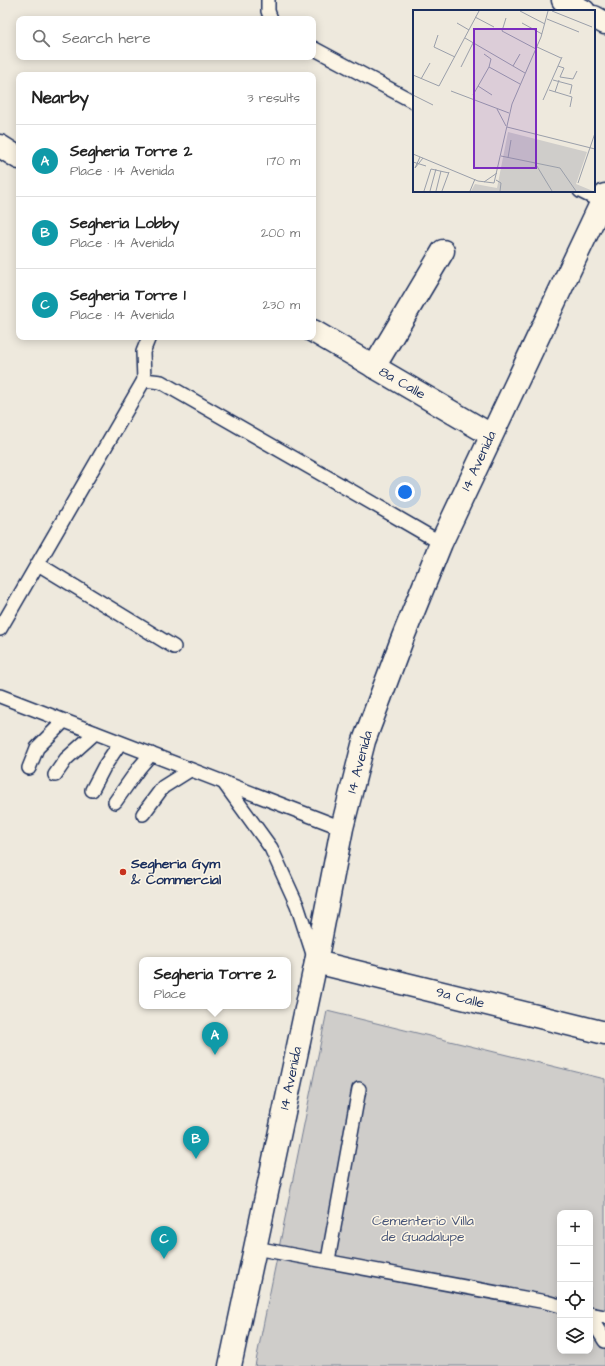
<!DOCTYPE html>
<meta charset="utf-8">
<style>
:root{--surface:#fff;--page:#f2f2f2;--text:#222;--muted:#767676;--line:#e0e0e0;--accent:#7c3aed}
body{margin:0;font-family:"Architects Daughter",sans-serif;background:var(--page);color:var(--text)}
.controls{position:absolute;right:12px;bottom:12px;display:grid;overflow:hidden;border-radius:8px;box-shadow:0 2px 10px #0003}
.controls button{width:36px;height:36px;display:grid;place-items:center;padding:0;border:0;border-bottom:1px solid var(--line);background:var(--surface);color:var(--text);font:20px sans-serif}
.you{position:absolute;left:405px;top:492px;width:14px;height:14px;margin:-10px;border:3px solid #fff;border-radius:50%;background:#1a73e8;box-shadow:0 0 0 6px #1a73e833}
.badge{display:grid;place-items:center;width:26px;height:26px;border-radius:50%;background:var(--accent);color:#fff;font-size:13px;font-weight:700}
.pin{position:absolute;translate:-50% -33px;filter:drop-shadow(0 1px 2px #0008)}
.pin::after{content:'';position:absolute;top:21px;width:14px;height:12px;background:inherit;clip-path:polygon(0 0,100% 0,50% 100%)}
.popup{position:absolute;left:139px;top:957px;width:152px;height:52px;box-sizing:border-box;display:grid;place-content:center;border-radius:8px;background:var(--surface);filter:drop-shadow(0 1px 3px #0005);font-size:13px;white-space:nowrap;color:var(--muted)}
.popup b{font-size:15px;color:var(--text)}
.popup::after{content:'';position:absolute;left:50%;top:100%;margin-left:-8px;border:8px solid transparent;border-top-color:var(--surface)}
.list{margin:0;padding:0;list-style:none}
h2{display:flex;justify-content:space-between;align-items:center;height:52px;margin:0;padding:0 16px;font-size:17px}
h2 small{font-size:13px;font-weight:400;color:var(--muted)}
.list li{display:grid;grid-template-columns:26px 1fr auto;gap:12px;align-items:center;box-sizing:border-box;height:72px;padding:0 16px;border-top:1px solid var(--line)}
.list b{display:block;font-size:15px;white-space:nowrap}
.list p{margin:0;font-size:13px;white-space:nowrap;color:var(--muted)}
.list em{font-size:13px;font-style:normal;color:var(--muted)}
.icon{flex:none;width:22px;height:22px;fill:none;stroke:currentColor;stroke-width:2;stroke-linecap:round;stroke-linejoin:round}
.map{position:relative;flex:none;width:605px;height:1366px;overflow:hidden}
.search{position:absolute;background:var(--surface);box-shadow:0 2px 10px #0003;left:16px;top:16px;width:300px;height:44px;display:flex;align-items:center;gap:10px;box-sizing:border-box;padding:0 14px;border-radius:8px;color:var(--muted);font-size:15px}
.panel{position:absolute;background:var(--surface);box-shadow:0 2px 10px #0003;left:16px;top:72px;width:300px;height:268px;border-radius:8px}
.map>svg:first-child{display:block}
.green{fill:#cfcdca;stroke:#757e94;fill-rule:evenodd}
.lines{fill:none;stroke-linecap:round;stroke-linejoin:round}
.service-casing{stroke:#1b2f5e;stroke-width:16}
.minor-casing{stroke:#1b2f5e;stroke-width:25}
.tertiary-casing{stroke:#1b2f5e;stroke-width:25}
.service{stroke:#fcf5e5;stroke-width:13}
.minor{stroke:#fcf5e5;stroke-width:22}
.tertiary{stroke:#fcf5e5;stroke-width:22}
.poi-dot{fill:#c8321e;stroke:#fcf5e5;stroke-width:1.5}
.labels{text-anchor:middle;dominant-baseline:central;stroke-width:3;stroke-linejoin:round;paint-order:stroke}
.street-label{font-size:14px;fill:#1b2f5e;stroke:#fcf5e5}
.poi-label{font-size:14px;font-weight:bold;fill:#1b2f5e;stroke:#fcf5e5;text-anchor:start}
.park-label{font-size:14px;fill:#485679;stroke:#fcf5e5}
.inset-road{fill:none;stroke:#9a9faa;stroke-width:1}
.view{fill:#7b2cbf;fill-opacity:0.15;stroke:#7b2cbf;stroke-width:2}
.inset-edge{fill:none;stroke:#1b2f5e;stroke-width:2}
</style>
<div class="map">
<svg width="605" height="1366" viewBox="0 0 605 1366">
<rect width="100%" height="100%" fill="#eee9dd"/>
<filter id="ink" filterUnits="userSpaceOnUse"><feTurbulence type="fractalNoise" baseFrequency=".025" numOctaves="2"/><feDisplacementMap in="SourceGraphic" scale="8" xChannelSelector="R" yChannelSelector="G"/><feConvolveMatrix kernelMatrix="1 2 1 2 8 2 1 2 1" color-interpolation-filters="sRGB"/></filter>
<g filter="url(#ink)">
<path class="green" d="M 327,1011 L 605,1079 L 605,1366 L 255,1366 ZM 560,1213 L 590,1213 L 590,1351 L 560,1351 Z"/>
<g class="lines">
<g class="service-casing">
<g id="service">
<path d="M 268,0 L 268,11 L 271,19"/>
<path d="M 313,48 L 414,102"/>
<path d="M 580,191 L 602,202"/>
<path d="M 144,380 L 143,352 L 149,337"/>
<path d="M 38,564 L 174,647"/>
<path d="M 0,629 L 144,380 L 161,382 L 353,492 L 441,543"/>
<path d="M 0,696 L 342,828"/>
<path d="M 29,768 L 37,748 L 64,721"/>
<path d="M 55,775 L 66,759 L 95,733"/>
<path d="M 224,783 L 271,848 L 297,905 L 314,957"/>
<path d="M 92,790 L 104,767 L 120,743"/>
<path d="M 115,802 L 139,768 L 151,754"/>
<path d="M 143,814 L 163,787 L 190,770"/>
<path d="M 255,1248 L 546,1302 L 560,1306"/>
<path d="M 328,1260 L 359,1089"/>
<path d="M 590,1314 L 605,1317"/>
<path d="M 590,1317 L 605,1341"/>
</g>
</g>
<g class="minor-casing">
<g id="minor">
<path d="M 563,0 L 584,11"/>
<path d="M 594,17 L 605,23"/>
<path d="M 0,146 L 19,158"/>
<path d="M 313,331 L 491,435"/>
<path d="M 374,367 L 443,251"/>
<path d="M 230,1366 L 316,962"/>
</g>
</g>
<g class="tertiary-casing">
<path id="tertiary" d="M 605,195 L 441,543 L 403,637 L 364,741 L 342,828 L 316,962 L 605,1033"/>
</g>
<use href="#service" class="service"/>
<use href="#minor" class="minor"/>
<use href="#tertiary" class="tertiary"/>
</g>
</g>
<circle class="poi-dot" cx="123" cy="872" r="4"/>
<g class="labels">
<g class="street-label">
<text transform="translate(402 383) rotate(30)">8a Calle</text>
<text transform="translate(479 461) rotate(-65)">14 Avenida</text>
<text transform="translate(360 762) rotate(-75)">14 Avenida</text>
<text transform="translate(460 998) rotate(14)">9a Calle</text>
<text transform="translate(291 1078) rotate(-78)">14 Avenida</text>
</g>
<g class="poi-label">
<text x="131" y="864">Segheria Gym<tspan x="131" dy="16">&amp; Commercial</tspan></text>
</g>
<g class="park-label">
<text x="423" y="1221">Cementerio Villa<tspan x="423" dy="16">de Guadalupe</tspan></text>
</g>
</g>
<g transform="translate(413 10)">
<rect width="182" height="182" fill="#eee9dd"/>
<path d="M 95,122 L 174,142 L 163,174 L 180,181 L 58,181 L 62,174 L 84,178 Z" fill="#cfcdca"/>
<path class="inset-road" d="M 107,1 L 132,14M 139,1 L 179,17M 62,7 L 81,17M 93,8 L 89,21 L 123,39M 134,9 L 166,22M 44,13 L 56,20M 109,13 L 129,24M 25,25 L 21,37 L 42,47M 52,28 L 112,63M 124,37 L 148,48M 71,44 L 78,49 L 76,57M 100,56 L 107,44M 145,56 L 151,58 L 147,67 L 160,69 L 164,61M 48,57 L 60,33M 0,65 L 26,76 L 66,1M 8,69 L 17,53M 140,70 L 159,75 L 157,84M 65,76 L 79,85M 136,80 L 159,87 L 157,97M 38,81 L 96,103M 142,82 L 146,70M 0,85 L 20,95M 60,85 L 76,57 L 107,74M 130,90 L 149,47M 84,99 L 93,116M 94,117 L 182,139M 0,144 L 65,171 L 81,173 L 99,94 L 128,27 L 135,1M 88,146 L 147,158 L 163,181M 7,147 L 2,158 L 10,148M 95,148 L 98,130M 0,152 L 13,156M 122,153 L 139,181M 83,170 L 88,173 L 87,181M 71,172 L 84,163M 165,173 L 182,123M 11,181 L 18,159 L 36,163M 17,181 L 23,159M 23,181 L 28,161M 29,181 L 36,162M 57,181 L 62,169"/>
<path class="view" d="M 61,19 L 123,19 L 123,158 L 61,158 Z"/>
<rect width="182" height="182" class="inset-edge"/>
</g>
</svg>
<div class="controls">
<button>+</button>
<button>−</button>
<button><svg class="icon" aria-label="locate" viewBox="0 0 24 24"><circle cx="12" cy="12" r="6"/><path d="M12 2v4M12 18v4M2 12h4M18 12h4"/></svg></button>
<button><svg class="icon" aria-label="layers" viewBox="0 0 24 24"><path d="M12 4l9 5-9 5-9-5zM3 14l9 5 9-5"/></svg></button>
</div>
<div class="you"></div>
<div class="pin badge" style="left:215px;top:1055px;background:#0f9aa8">A</div>
<div class="popup"><b>Segheria Torre 2</b>Place</div>
<div class="pin badge" style="left:196px;top:1159px;background:#0f9aa8">B</div>
<div class="pin badge" style="left:164px;top:1259px;background:#0f9aa8">C</div>
<div class="search"><svg class="icon" aria-label="search" viewBox="0 0 24 24"><circle cx="10" cy="10" r="6"/><path d="M15 15l6 6"/></svg>Search here</div>
<section class="panel">
<h2>Nearby<small>3 results</small></h2>
<ul class="list">
<li><span class="badge" style="background:#0f9aa8">A</span><div><b>Segheria Torre 2</b><p>Place · 14 Avenida</p></div><em>170 m</em></li>
<li><span class="badge" style="background:#0f9aa8">B</span><div><b>Segheria Lobby</b><p>Place · 14 Avenida</p></div><em>200 m</em></li>
<li><span class="badge" style="background:#0f9aa8">C</span><div><b>Segheria Torre 1</b><p>Place · 14 Avenida</p></div><em>230 m</em></li>
</ul>
</section>
</div>
